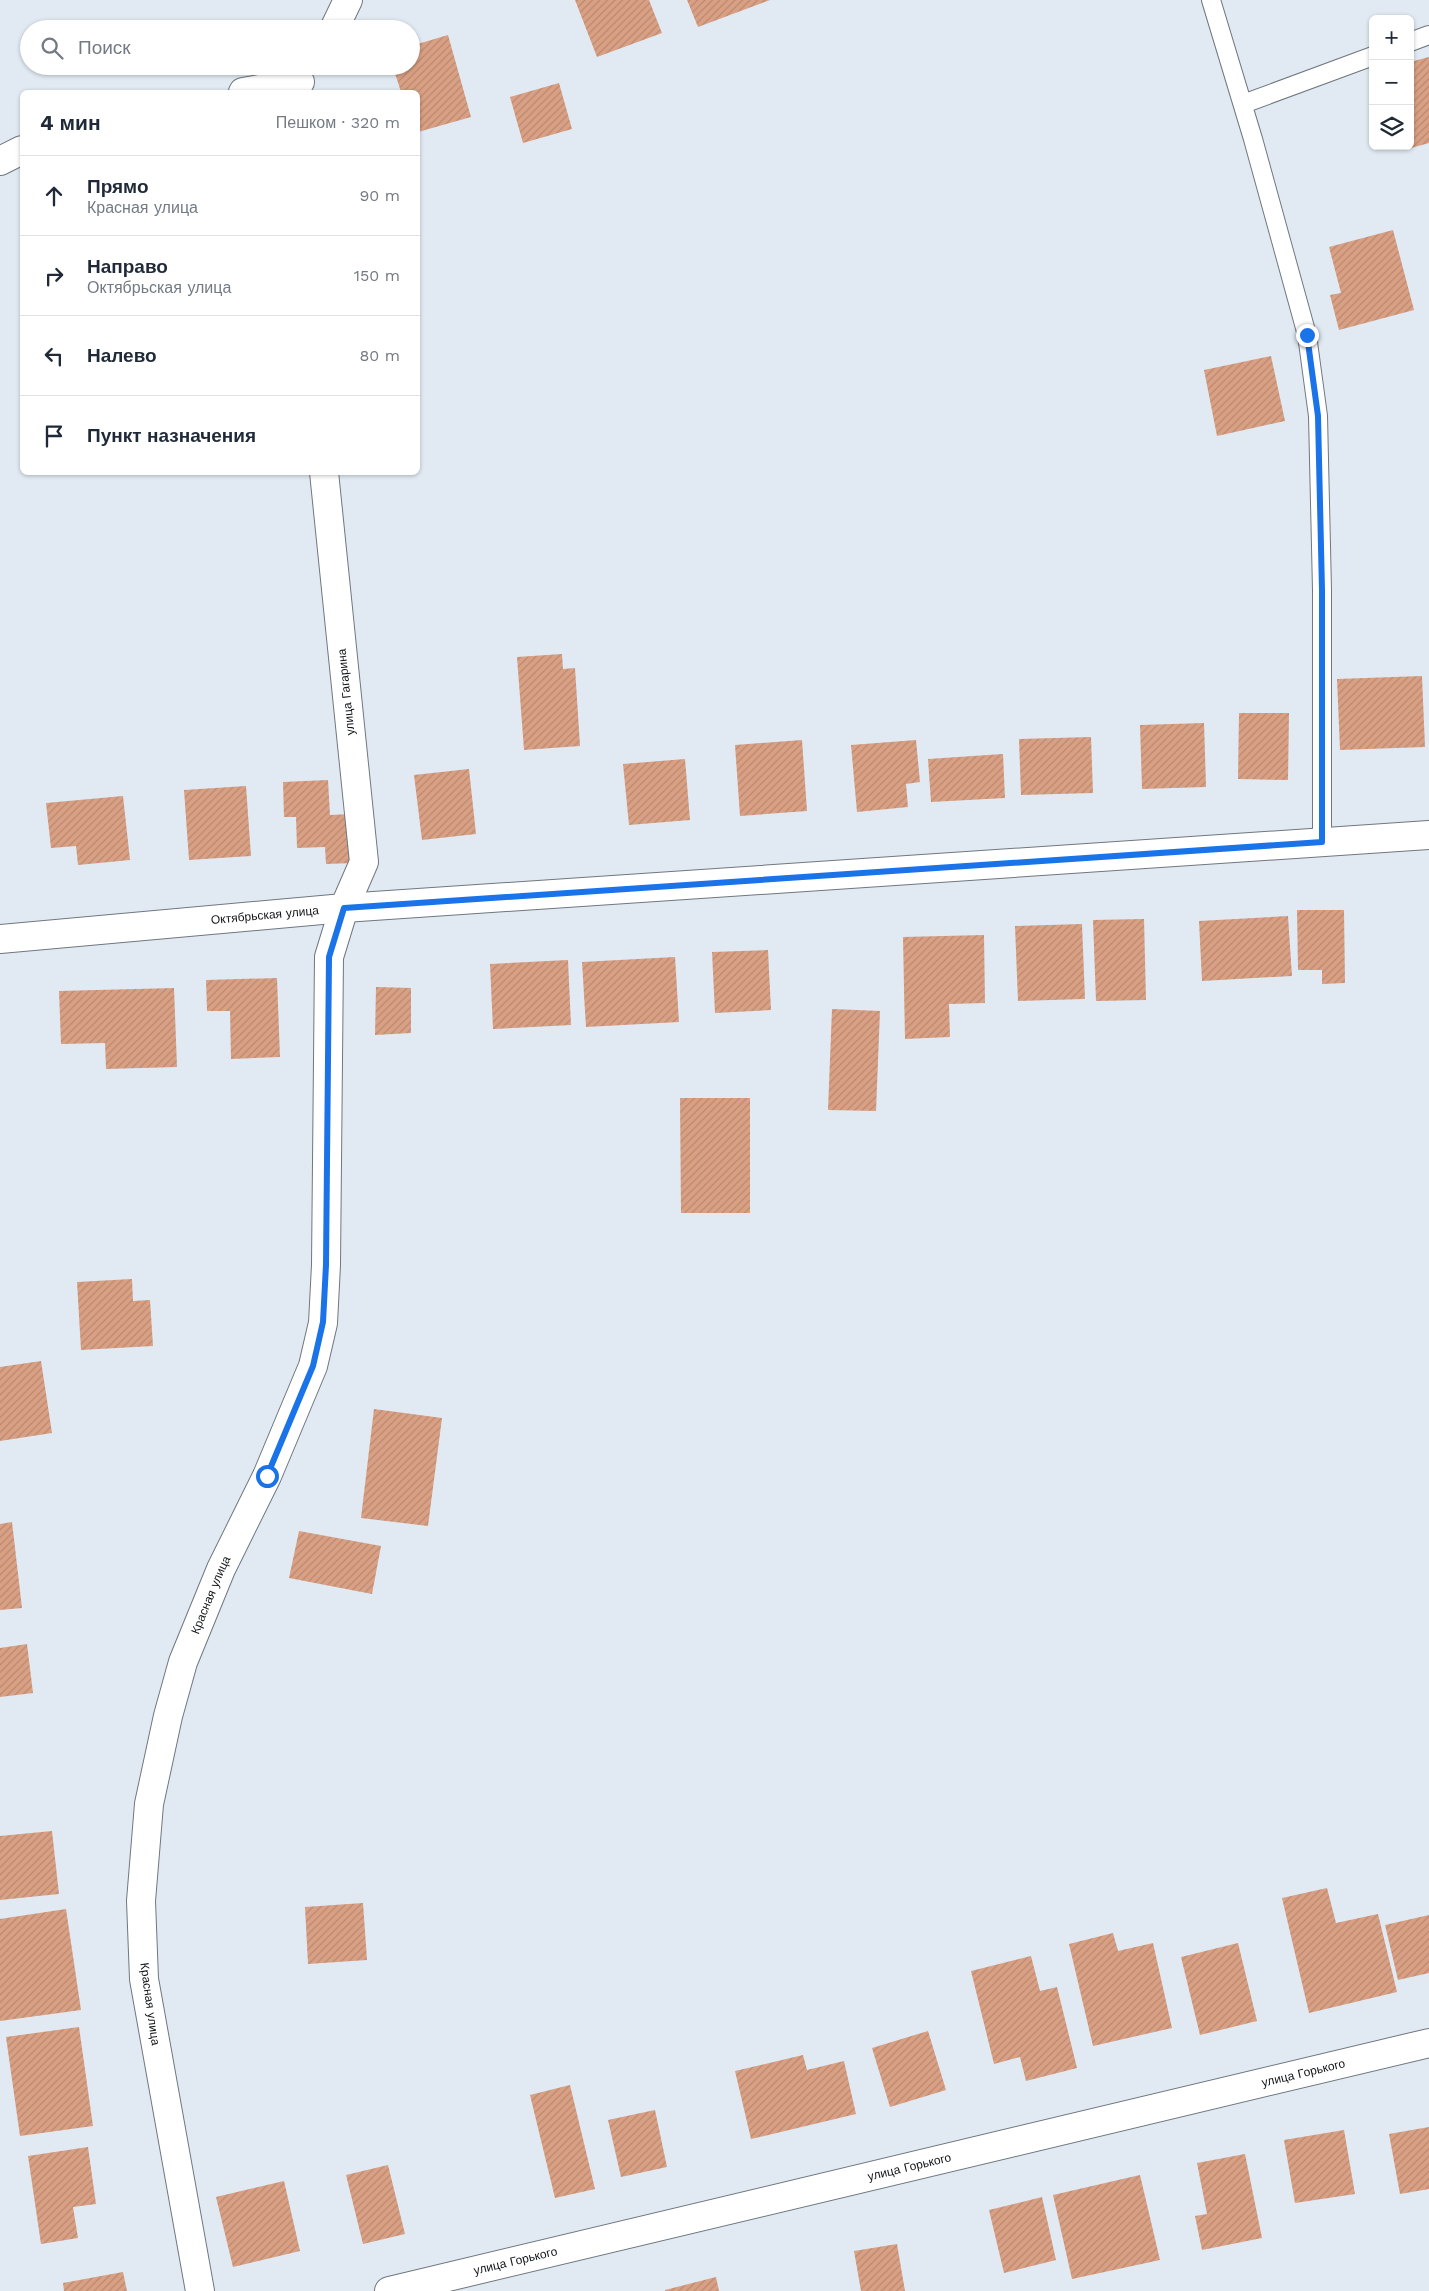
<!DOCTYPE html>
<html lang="ru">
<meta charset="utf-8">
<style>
:root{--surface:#fff;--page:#f2f2f3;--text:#1f2937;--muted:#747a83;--line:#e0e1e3}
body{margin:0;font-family:"Work Sans",sans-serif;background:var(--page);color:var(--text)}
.controls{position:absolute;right:15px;top:15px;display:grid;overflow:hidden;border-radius:8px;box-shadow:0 1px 4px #0004}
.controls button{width:45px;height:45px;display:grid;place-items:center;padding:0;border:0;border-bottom:1px solid var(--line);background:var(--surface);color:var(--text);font:25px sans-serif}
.stop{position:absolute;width:15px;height:15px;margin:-11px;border:4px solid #1a73e8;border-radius:50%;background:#fff}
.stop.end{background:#1a73e8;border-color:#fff;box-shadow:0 1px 5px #0008}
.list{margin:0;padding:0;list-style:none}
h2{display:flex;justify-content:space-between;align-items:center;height:65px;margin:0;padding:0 20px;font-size:21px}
h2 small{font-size:16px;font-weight:400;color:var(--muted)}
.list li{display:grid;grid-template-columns:32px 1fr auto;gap:15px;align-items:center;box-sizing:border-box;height:80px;padding:0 20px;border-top:1px solid var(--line)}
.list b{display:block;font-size:19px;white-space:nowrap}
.list p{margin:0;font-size:16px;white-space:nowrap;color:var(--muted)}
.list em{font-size:16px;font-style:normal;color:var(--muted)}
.icon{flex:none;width:28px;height:28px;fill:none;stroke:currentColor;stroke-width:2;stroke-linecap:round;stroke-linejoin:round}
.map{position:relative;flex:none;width:1429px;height:2291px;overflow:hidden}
.search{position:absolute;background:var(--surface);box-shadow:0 1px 4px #0004;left:20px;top:20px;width:400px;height:55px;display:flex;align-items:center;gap:12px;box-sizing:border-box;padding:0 18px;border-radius:28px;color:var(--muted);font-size:19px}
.panel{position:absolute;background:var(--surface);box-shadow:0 1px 4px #0004;left:20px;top:90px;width:400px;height:385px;border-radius:8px}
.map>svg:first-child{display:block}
.building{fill:url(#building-hatch)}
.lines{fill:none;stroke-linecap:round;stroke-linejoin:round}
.service-casing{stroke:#6f777f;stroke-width:20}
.minor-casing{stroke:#6f777f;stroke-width:30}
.service{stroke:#fff;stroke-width:18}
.minor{stroke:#fff;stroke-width:28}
.route{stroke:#1a73e8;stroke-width:6}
.labels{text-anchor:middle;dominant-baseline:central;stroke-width:4;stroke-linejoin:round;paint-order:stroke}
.street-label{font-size:12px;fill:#111417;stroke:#fff}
</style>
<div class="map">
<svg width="1429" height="2291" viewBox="0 0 1429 2291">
<defs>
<pattern id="building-hatch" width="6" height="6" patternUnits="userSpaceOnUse" patternTransform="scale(1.25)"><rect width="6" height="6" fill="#d9a084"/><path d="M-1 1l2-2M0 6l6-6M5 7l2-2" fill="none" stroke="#b98971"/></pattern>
</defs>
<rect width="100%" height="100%" fill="#e1eaf3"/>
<g class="building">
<path d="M 575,0 L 649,0 L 662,33 L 597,57 Z"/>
<path d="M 687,0 L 770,0 L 698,27 Z"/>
<path d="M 448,35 L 471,117 L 418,132 L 418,92 L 401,92 L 393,67 L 411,66 L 411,61 L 414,61 L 411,46 Z"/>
<path d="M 1429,57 L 1429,143 L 1404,150 L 1403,146 L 1410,146 L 1410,62 Z"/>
<path d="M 559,83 L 572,129 L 523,143 L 510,97 Z"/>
<path d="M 1393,230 L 1414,310 L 1339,330 L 1330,295 L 1341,293 L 1329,247 Z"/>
<path d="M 1271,356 L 1285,421 L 1217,436 L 1204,370 Z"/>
<path d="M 562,654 L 563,669 L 575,668 L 580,746 L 524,750 L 517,657 Z"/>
<path d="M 1422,676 L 1425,747 L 1340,750 L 1337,679 Z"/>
<path d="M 1239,713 L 1289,713 L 1288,780 L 1238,779 Z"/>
<path d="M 1204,723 L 1206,787 L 1142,789 L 1140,725 Z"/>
<path d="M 1091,737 L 1093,793 L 1021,795 L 1019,739 Z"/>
<path d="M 802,740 L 807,811 L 740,816 L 735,745 Z"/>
<path d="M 916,740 L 920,782 L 906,784 L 908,807 L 857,812 L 851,745 Z"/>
<path d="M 1003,754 L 1005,798 L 931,802 L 928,759 Z"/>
<path d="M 685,759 L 690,820 L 629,825 L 623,764 Z"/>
<path d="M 469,769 L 476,834 L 422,840 L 414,775 Z"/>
<path d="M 328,780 L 330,815 L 351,814 L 353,863 L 326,864 L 325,847 L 297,848 L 296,817 L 284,817 L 283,782 Z"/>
<path d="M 246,786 L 251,856 L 189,860 L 184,790 Z"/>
<path d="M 123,796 L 130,860 L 78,865 L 76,846 L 51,848 L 46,803 Z"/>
<path d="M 1297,910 L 1344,910 L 1345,983 L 1322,984 L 1322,970 L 1298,970 Z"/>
<path d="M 1288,916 L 1292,976 L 1202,981 L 1199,921 Z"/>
<path d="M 1144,919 L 1146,1000 L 1096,1001 L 1093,920 Z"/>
<path d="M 1082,924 L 1085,999 L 1018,1001 L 1015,926 Z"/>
<path d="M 984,935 L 985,1003 L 949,1004 L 950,1037 L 905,1039 L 903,937 Z"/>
<path d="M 768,950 L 771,1010 L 715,1013 L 712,952 Z"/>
<path d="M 675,957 L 679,1022 L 586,1027 L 582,962 Z"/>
<path d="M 568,960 L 571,1025 L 493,1029 L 490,964 Z"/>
<path d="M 277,978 L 280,1057 L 231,1059 L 230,1011 L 207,1011 L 206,980 Z"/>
<path d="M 376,987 L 411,988 L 411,1033 L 375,1035 Z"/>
<path d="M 174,988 L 177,1067 L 106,1069 L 105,1043 L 61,1044 L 59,991 Z"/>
<path d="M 832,1009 L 880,1011 L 876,1111 L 828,1110 Z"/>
<path d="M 680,1098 L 750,1098 L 750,1213 L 681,1213 Z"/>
<path d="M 132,1279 L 133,1301 L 150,1300 L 153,1346 L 81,1350 L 77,1282 Z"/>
<path d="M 41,1361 L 52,1433 L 0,1441 L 0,1367 Z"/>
<path d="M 374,1409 L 442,1418 L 428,1526 L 361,1518 Z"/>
<path d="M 12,1522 L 22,1608 L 0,1610 L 0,1524 Z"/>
<path d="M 299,1531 L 381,1546 L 372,1594 L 289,1578 Z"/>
<path d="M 27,1644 L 33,1693 L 0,1697 L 0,1648 Z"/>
<path d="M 52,1831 L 59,1894 L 0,1900 L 0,1836 Z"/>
<path d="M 1327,1888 L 1336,1923 L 1378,1914 L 1397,1992 L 1309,2013 L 1282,1898 Z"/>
<path d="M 363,1903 L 367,1960 L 308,1964 L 305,1907 Z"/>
<path d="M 66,1909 L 81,2010 L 0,2021 L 0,1919 Z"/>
<path d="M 1429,1915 L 1429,1973 L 1398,1980 L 1385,1925 Z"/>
<path d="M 1113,1933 L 1118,1951 L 1153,1943 L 1172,2028 L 1093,2046 L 1069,1944 Z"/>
<path d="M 1238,1943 L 1257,2021 L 1200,2035 L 1181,1957 Z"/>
<path d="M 1031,1956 L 1040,1991 L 1057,1987 L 1077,2068 L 1026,2081 L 1020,2057 L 994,2064 L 971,1971 Z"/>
<path d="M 79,2027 L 93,2126 L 20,2136 L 6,2037 Z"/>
<path d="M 928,2031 L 946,2090 L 890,2107 L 872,2048 Z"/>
<path d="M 803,2055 L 807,2070 L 844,2061 L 856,2114 L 751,2139 L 735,2071 Z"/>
<path d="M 570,2085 L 595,2189 L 555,2198 L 530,2095 Z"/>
<path d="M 655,2110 L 667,2167 L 621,2177 L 608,2120 Z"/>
<path d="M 1429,2127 L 1429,2189 L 1400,2194 L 1389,2134 Z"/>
<path d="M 1344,2130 L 1355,2194 L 1295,2203 L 1284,2140 Z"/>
<path d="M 88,2147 L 96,2204 L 73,2207 L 78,2238 L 41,2244 L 28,2156 Z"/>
<path d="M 1245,2154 L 1262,2238 L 1202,2250 L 1195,2216 L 1207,2214 L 1197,2163 Z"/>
<path d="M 388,2165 L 405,2234 L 363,2244 L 346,2175 Z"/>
<path d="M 1140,2175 L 1160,2260 L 1072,2279 L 1053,2195 Z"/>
<path d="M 284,2181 L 300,2251 L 233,2267 L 216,2197 Z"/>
<path d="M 1042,2197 L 1056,2260 L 1004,2273 L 989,2210 Z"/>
<path d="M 897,2244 L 905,2291 L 861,2291 L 854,2251 Z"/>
<path d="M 123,2272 L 127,2291 L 64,2291 L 63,2283 Z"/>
<path d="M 716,2277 L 719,2291 L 665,2291 L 665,2290 Z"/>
</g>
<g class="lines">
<g class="service-casing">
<g id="service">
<path d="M 1211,0 L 1253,139 L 1307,335 L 1318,416 L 1322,590 L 1322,842"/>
<path d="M 1410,42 L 1429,35"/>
<path d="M 1243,104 L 1373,56"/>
</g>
</g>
<g class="minor-casing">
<g id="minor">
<path d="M 334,29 L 348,0"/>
<path d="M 243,92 L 300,82"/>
<path d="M 0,161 L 22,150"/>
<path id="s1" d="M 0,939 L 344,908 L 1429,835"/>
<path id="s2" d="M 200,2291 L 144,1979 L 141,1901 L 149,1804 L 168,1716 L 183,1662 L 221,1569 L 267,1476 L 313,1366 L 323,1323 L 326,1265 L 329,957 L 344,908 L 364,862 L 324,472"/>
<path id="s3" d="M 389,2291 L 1429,2043"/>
</g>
</g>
<use href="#service" class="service"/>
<use href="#minor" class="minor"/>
</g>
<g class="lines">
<path class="route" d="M 267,1476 L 313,1366 L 323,1322 L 326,1265 L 329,957 L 344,908 L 1322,842 L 1322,590 L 1318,416 L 1307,335"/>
</g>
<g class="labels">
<g class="street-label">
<text transform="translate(346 692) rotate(-96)">улица Гагарина</text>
<text stroke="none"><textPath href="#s1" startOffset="266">Октябрьская улица</textPath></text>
<text stroke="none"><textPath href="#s2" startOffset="711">Красная улица</textPath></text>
<text transform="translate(150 2004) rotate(82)">Красная улица</text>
<text stroke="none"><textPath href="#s3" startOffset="940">улица Горького</textPath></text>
<text stroke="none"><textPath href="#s3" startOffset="535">улица Горького</textPath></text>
<text stroke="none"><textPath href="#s3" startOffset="130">улица Горького</textPath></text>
</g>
</g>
</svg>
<div class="controls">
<button>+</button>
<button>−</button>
<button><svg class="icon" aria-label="layers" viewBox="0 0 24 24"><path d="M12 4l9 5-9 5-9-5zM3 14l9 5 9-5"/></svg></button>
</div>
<div class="stop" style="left:267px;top:1476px"></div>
<div class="stop end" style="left:1307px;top:335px"></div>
<div class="search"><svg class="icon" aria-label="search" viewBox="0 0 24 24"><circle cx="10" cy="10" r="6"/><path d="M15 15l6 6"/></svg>Поиск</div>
<section class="panel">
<h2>4 мин<small>Пешком · 320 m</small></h2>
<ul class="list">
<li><svg class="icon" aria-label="ahead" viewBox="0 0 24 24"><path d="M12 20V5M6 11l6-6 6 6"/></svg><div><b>Прямо</b><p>Красная улица</p></div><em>90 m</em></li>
<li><svg class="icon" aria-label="right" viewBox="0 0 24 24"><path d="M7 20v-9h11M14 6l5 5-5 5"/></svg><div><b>Направо</b><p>Октябрьская улица</p></div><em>150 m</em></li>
<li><svg class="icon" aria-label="left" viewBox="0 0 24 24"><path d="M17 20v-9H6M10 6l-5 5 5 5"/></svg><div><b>Налево</b></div><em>80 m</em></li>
<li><svg class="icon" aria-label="arrive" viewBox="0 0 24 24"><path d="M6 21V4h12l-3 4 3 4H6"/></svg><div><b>Пункт назначения</b></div></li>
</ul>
</section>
</div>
